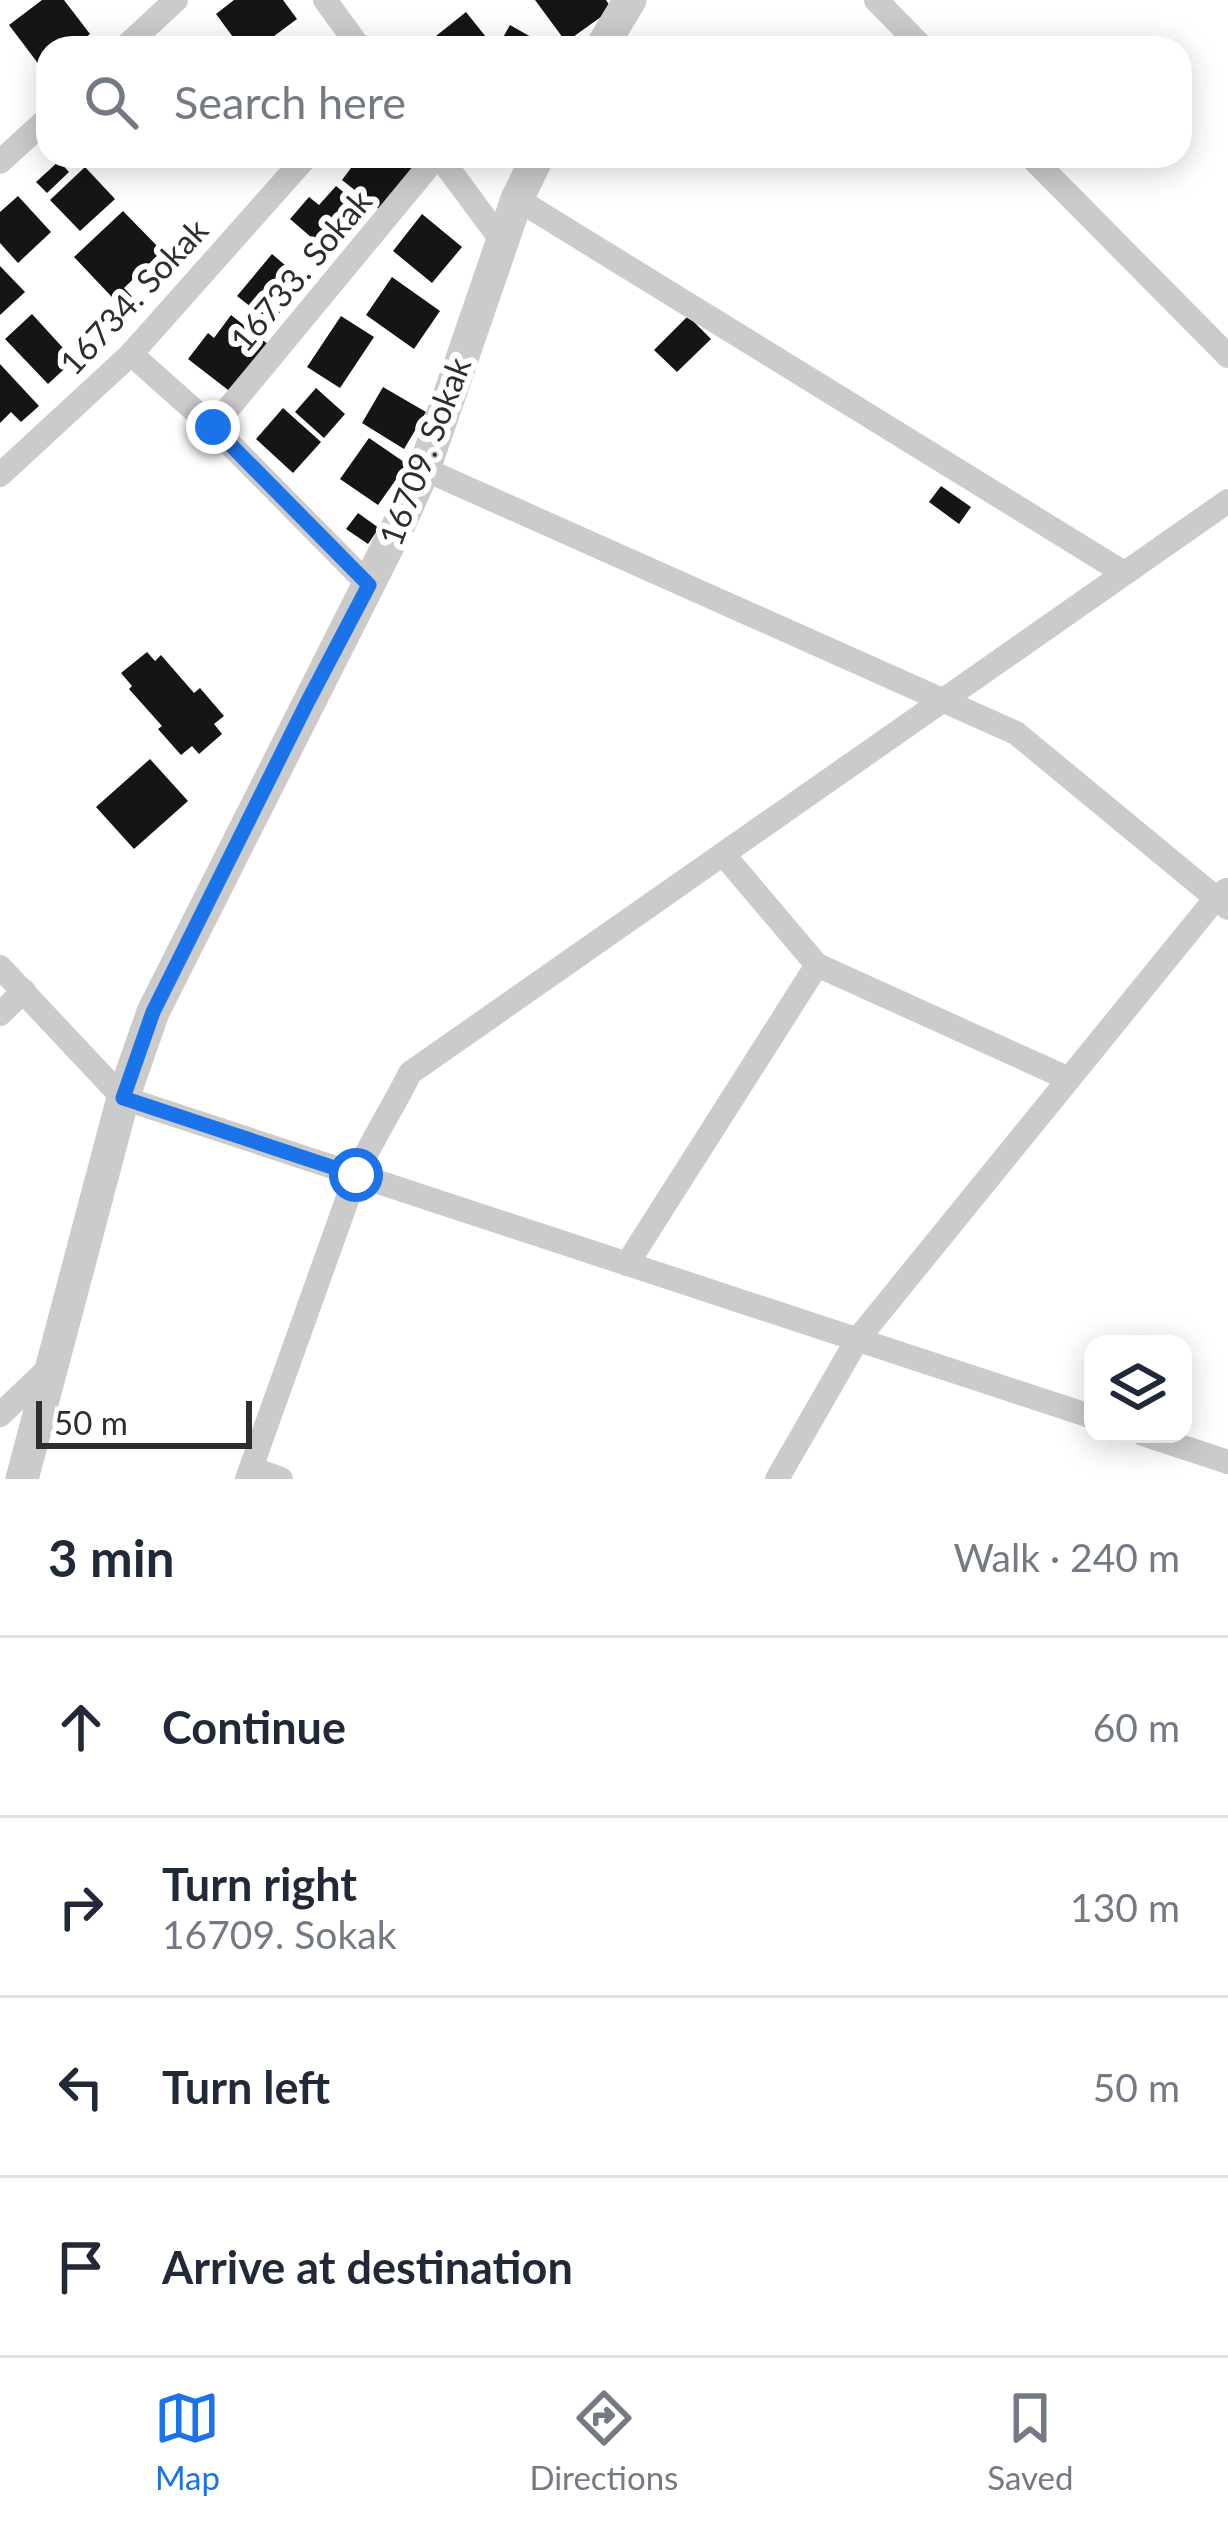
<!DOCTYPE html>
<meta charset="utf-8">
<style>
:root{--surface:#fff;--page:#f6f6f7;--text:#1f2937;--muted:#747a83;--line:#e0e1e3;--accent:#1a73e8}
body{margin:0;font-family:Lato,sans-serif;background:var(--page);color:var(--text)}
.controls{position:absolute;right:36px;bottom:36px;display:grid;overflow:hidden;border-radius:24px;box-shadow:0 6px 30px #0003}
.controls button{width:108px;height:108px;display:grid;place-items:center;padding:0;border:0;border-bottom:3px solid var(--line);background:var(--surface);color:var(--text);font:60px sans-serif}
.scale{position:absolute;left:36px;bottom:30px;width:216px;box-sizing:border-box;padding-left:12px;border:6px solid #2e2e2e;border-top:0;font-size:33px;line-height:42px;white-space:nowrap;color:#2e2e2e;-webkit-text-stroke:9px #fff;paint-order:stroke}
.stop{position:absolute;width:36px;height:36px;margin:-27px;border:9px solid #1a73e8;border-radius:50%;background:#fff}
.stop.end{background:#1a73e8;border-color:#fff;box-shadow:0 3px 12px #0008}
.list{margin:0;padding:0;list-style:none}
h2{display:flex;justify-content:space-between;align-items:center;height:156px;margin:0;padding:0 48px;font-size:51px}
h2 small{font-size:39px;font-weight:400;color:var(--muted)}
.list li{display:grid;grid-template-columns:78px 1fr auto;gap:36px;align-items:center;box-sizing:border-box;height:180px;padding:0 48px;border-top:3px solid var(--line)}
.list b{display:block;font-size:45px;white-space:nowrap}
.list p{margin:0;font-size:39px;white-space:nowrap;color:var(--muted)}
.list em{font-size:39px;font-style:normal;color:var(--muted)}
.icon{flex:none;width:66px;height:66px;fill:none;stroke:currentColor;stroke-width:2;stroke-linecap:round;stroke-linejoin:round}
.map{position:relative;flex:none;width:1228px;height:1479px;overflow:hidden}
.search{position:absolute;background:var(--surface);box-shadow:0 6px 30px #0003;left:36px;right:36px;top:36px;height:132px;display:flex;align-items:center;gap:30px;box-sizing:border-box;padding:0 42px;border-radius:36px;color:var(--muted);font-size:45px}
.sheet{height:876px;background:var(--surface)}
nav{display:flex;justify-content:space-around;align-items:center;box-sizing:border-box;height:168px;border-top:3px solid var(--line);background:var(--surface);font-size:33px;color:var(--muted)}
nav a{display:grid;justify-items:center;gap:6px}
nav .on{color:var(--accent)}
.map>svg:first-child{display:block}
.building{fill:#151515}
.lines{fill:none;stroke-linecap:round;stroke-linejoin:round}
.minor{stroke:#cbcbcb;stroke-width:24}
.tertiary{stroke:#cbcbcb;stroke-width:33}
.route{stroke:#1a73e8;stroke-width:15}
.labels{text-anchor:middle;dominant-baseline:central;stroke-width:12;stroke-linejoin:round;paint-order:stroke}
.street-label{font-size:33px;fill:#2e2e2e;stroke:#fff}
</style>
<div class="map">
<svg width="1228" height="1479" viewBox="0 0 1228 1479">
<rect width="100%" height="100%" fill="#fff"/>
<g class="building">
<path d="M 42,0 L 64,0 L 90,34 L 72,48 L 48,48 L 48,66 L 43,70 L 9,25 Z"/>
<path d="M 234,0 L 283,0 L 297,19 L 258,48 L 241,48 L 216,14 Z"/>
<path d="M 535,0 L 606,0 L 612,9 L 566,42 Z"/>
<path d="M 466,12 L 490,42 L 483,48 L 421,48 Z"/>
<path d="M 510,25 L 538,41 L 535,48 L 497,48 Z"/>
<path d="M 360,156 L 422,156 L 380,210 L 342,180 Z"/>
<path d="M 59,161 L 69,172 L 47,193 L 36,182 Z"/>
<path d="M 85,167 L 115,199 L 80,231 L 50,200 Z"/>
<path d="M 336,186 L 370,214 L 333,256 L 290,219 L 309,197 L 319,205 Z"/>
<path d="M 18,196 L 51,232 L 18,263 L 0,243 L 0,212 Z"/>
<path d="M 123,211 L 162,251 L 124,288 L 139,304 L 128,314 L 74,257 Z"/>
<path d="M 422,214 L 462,247 L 432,283 L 393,251 Z"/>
<path d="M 272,254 L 305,282 L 271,323 L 237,296 Z"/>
<path d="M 0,266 L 25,292 L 0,315 Z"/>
<path d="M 392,277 L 440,311 L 414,349 L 366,315 Z"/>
<path d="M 32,314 L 74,360 L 48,384 L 5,339 Z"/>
<path d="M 231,315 L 269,345 L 232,393 L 188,359 L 208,333 L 214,338 Z"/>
<path d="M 341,316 L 374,337 L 340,388 L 307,367 Z"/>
<path d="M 688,316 L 711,339 L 677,372 L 654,350 Z"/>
<path d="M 0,364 L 39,406 L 21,422 L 11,412 L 0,423 Z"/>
<path d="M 383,387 L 426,412 L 404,449 L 362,423 Z"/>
<path d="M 316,388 L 345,414 L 324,438 L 295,412 Z"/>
<path d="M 283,408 L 321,442 L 293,473 L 256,439 Z"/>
<path d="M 369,438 L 407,464 L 378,505 L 340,479 Z"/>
<path d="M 941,486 L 971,507 L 959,524 L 929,502 Z"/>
<path d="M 358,513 L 379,528 L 368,544 L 346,529 Z"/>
<path d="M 147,652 L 155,661 L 161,655 L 194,693 L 200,688 L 224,716 L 214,724 L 222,734 L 199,754 L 192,746 L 181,755 L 158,729 L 162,726 L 129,689 L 132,686 L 121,673 Z"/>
<path d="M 150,759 L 188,801 L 134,849 L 96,807 Z"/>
</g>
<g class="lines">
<g class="minor">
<path d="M 325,0 L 360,48"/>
<path d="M 876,0 L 923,48"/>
<path d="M 124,48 L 176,0"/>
<path d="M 439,156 L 502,241"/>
<path d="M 1030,156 L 1228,356"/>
<path d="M 0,162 L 48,118"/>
<path d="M 517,199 L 1124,573"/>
<path d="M 131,354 L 213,427 L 369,585"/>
<path d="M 213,427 L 437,156"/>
<path d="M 424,469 L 1016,733 L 1228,908"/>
<path d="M 0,475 L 131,354 L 307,156"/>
<path d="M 723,854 L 817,965 L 1069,1079"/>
<path d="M 0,967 L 123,1098 L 1093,1417"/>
<path d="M 0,1014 L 24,991"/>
<path d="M 627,1264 L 817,965"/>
<path d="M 0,1415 L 49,1368"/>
<path d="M 1143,1434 L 1228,1462"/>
<path d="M 251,1468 L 281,1479"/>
<path d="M 247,1479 L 356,1175 C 372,1139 393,1108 410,1073 L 1228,501"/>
<path d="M 777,1479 L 857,1340 L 1216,898 L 1226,890"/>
</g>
<g class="tertiary">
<path d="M 601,48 L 630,0"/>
<path d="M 22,1479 L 123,1098 L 153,1012 L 402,518 L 424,469 L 517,199 L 538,156"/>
</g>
</g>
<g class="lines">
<path class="route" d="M 213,427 L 369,585 L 307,703 L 153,1012 L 123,1098 L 356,1175"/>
</g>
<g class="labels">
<g class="street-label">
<text transform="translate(300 270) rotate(-50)">16733. Sokak</text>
<text transform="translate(133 296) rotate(-47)">16734. Sokak</text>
<text transform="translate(424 451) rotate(-69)">16709. Sokak</text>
</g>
</g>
</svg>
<div class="controls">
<button><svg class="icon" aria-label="layers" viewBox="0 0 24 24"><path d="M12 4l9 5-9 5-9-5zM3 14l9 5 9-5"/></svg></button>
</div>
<div class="scale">50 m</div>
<div class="stop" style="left:356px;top:1175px"></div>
<div class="stop end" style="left:213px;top:427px"></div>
<div class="search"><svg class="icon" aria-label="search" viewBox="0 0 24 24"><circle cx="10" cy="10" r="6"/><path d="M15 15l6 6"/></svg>Search here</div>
</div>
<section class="sheet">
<h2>3 min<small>Walk · 240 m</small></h2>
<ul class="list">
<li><svg class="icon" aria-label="ahead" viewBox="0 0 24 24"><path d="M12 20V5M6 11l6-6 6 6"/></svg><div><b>Continue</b></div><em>60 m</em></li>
<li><svg class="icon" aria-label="right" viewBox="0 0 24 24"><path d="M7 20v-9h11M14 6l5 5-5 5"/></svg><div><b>Turn right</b><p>16709. Sokak</p></div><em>130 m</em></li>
<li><svg class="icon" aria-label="left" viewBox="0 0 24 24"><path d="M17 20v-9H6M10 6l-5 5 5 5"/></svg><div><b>Turn left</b></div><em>50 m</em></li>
<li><svg class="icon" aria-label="arrive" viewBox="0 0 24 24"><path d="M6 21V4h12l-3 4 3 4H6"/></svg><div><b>Arrive at destination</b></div></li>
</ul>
</section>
<nav>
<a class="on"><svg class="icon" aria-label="map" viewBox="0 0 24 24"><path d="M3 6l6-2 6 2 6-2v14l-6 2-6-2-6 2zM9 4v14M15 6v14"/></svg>Map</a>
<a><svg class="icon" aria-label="directions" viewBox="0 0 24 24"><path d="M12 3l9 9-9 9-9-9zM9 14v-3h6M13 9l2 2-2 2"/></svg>Directions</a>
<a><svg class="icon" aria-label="saved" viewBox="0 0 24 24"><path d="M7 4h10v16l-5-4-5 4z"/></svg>Saved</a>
</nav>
